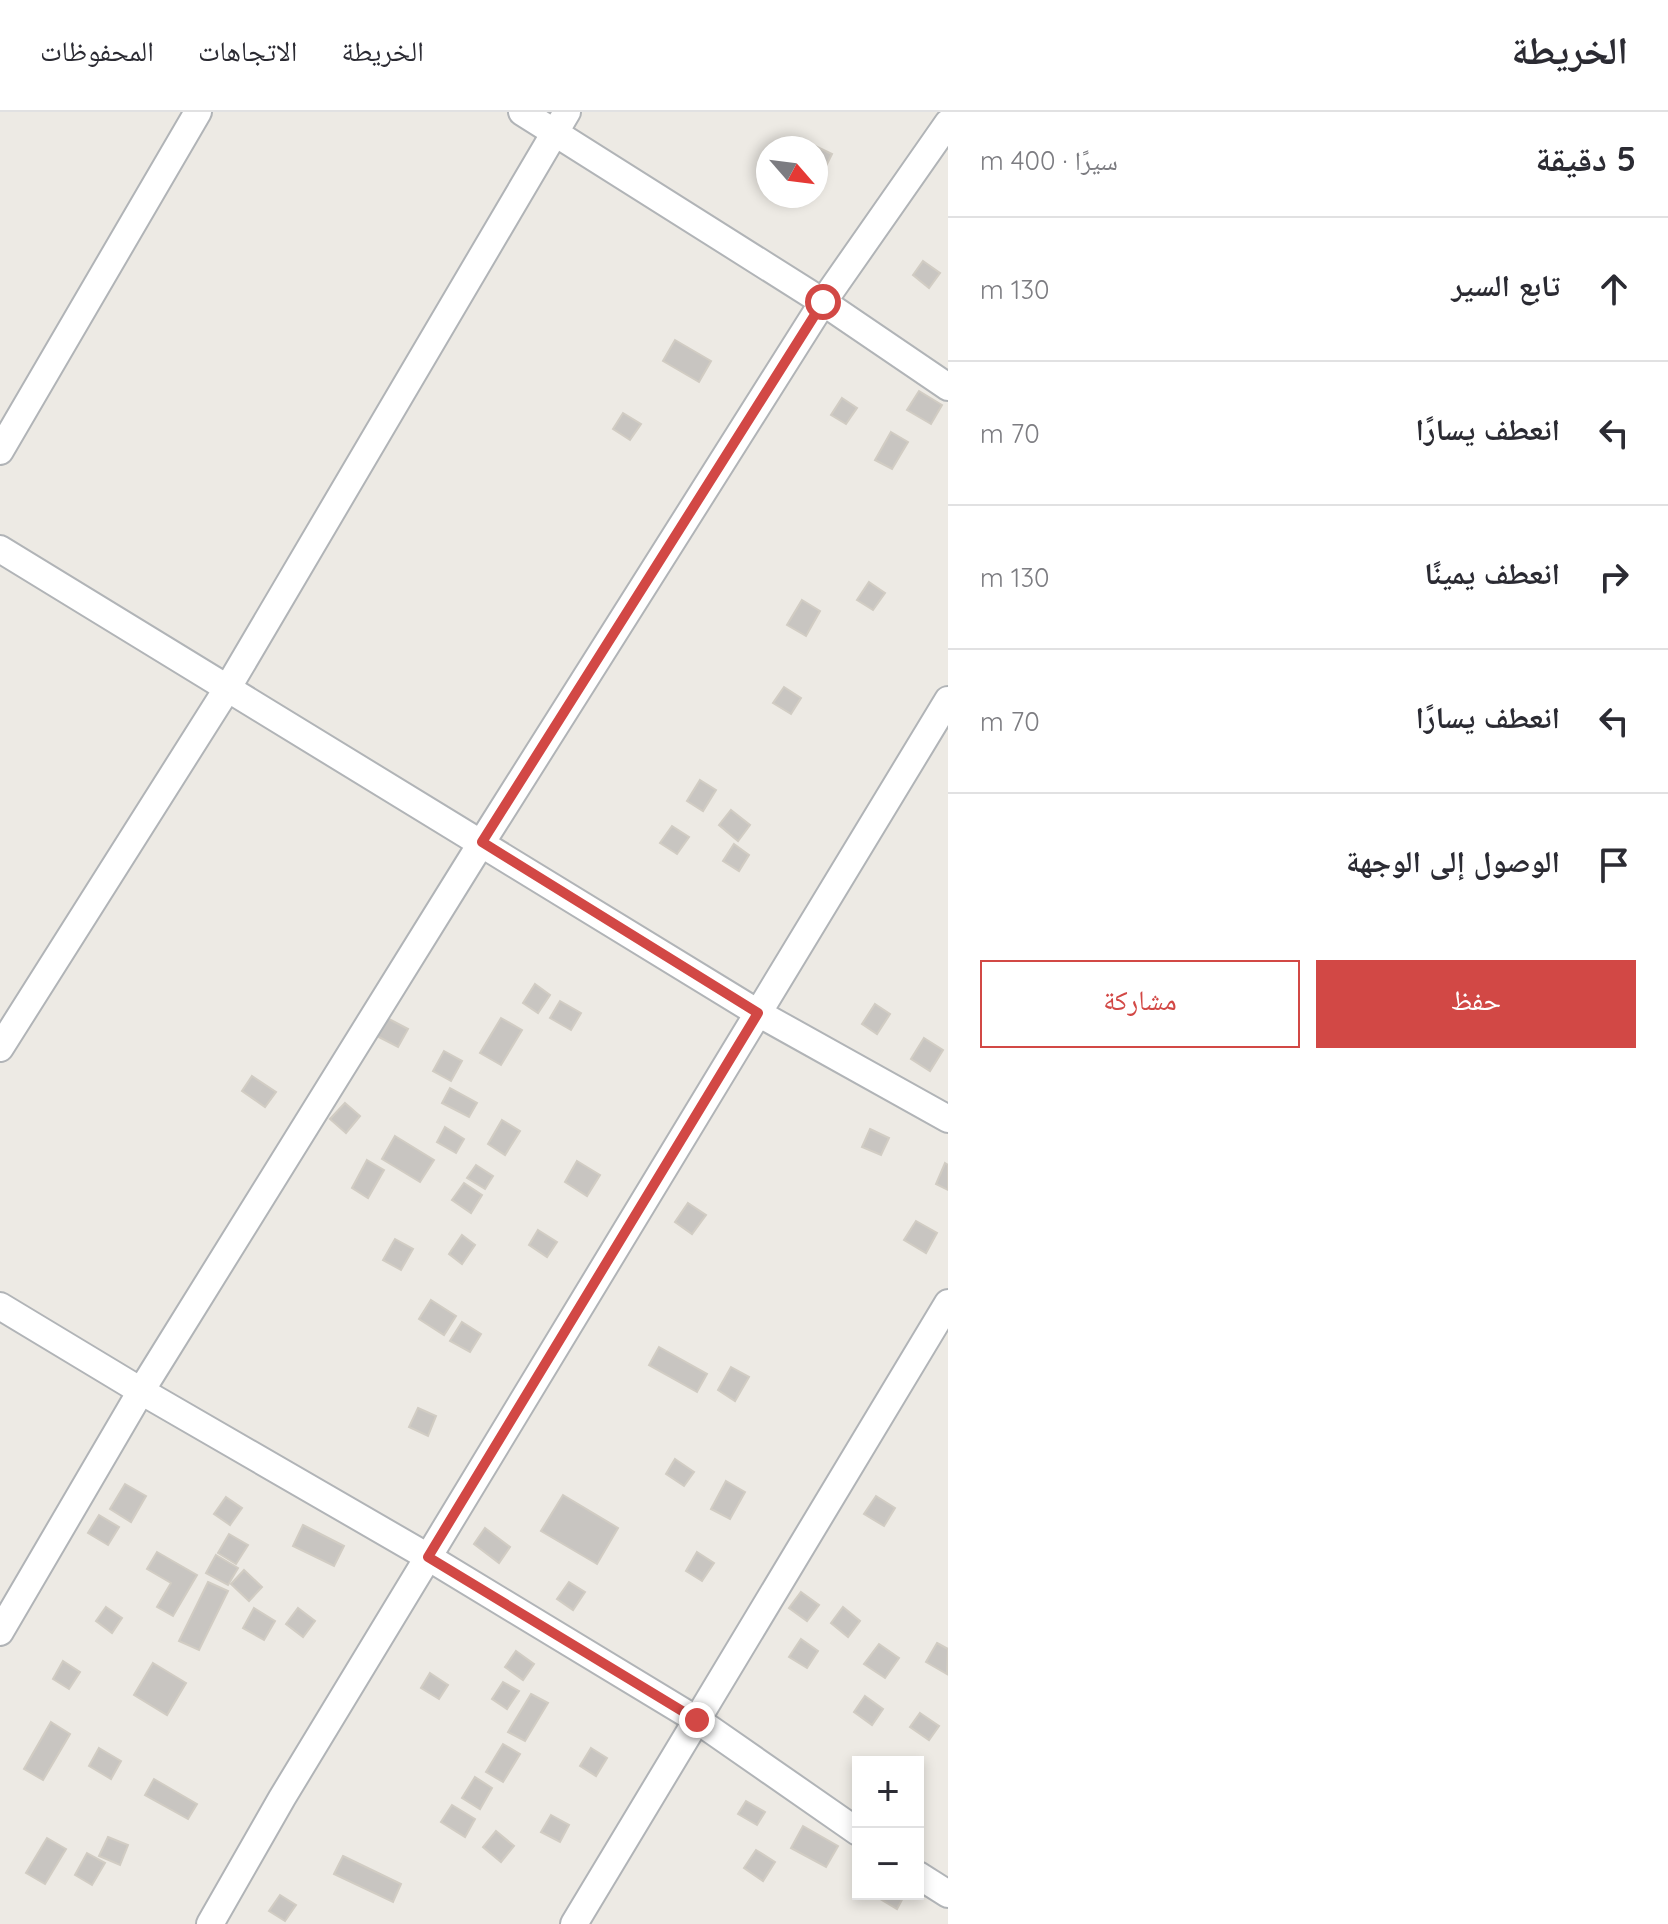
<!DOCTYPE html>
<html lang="ar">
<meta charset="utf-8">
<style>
:root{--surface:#fff;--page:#f2f2f3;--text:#2b2b33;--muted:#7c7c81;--line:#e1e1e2;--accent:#d24845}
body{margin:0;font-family:Quicksand,"Noto Naskh Arabic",sans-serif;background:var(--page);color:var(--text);direction:rtl}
.controls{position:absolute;right:24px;bottom:24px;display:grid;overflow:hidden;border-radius:0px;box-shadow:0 4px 12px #0003}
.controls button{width:72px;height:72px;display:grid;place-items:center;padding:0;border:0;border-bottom:2px solid var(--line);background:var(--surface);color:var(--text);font:40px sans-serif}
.compass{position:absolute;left:756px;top:24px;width:72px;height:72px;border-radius:50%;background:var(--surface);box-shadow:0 4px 12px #0003;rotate:118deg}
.stop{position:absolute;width:24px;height:24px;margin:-18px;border:6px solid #d24845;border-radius:50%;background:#fff}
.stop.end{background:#d24845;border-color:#fff;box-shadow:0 2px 8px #0008}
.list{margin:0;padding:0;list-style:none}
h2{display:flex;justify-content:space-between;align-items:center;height:104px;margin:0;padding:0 32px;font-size:34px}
h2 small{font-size:26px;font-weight:400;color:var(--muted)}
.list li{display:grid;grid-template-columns:52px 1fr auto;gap:24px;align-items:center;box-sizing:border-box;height:144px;padding:0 32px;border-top:2px solid var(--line)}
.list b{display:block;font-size:30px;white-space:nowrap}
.list em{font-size:26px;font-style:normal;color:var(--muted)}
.actions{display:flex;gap:16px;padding:24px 32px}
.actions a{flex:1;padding:18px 0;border:2px solid var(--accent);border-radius:0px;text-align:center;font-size:28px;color:var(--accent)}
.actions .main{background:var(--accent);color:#fff}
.icon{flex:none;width:44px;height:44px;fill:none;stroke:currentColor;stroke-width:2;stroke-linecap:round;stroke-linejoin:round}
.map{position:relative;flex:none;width:948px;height:1812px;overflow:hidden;direction:ltr}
header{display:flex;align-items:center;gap:48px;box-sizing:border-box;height:112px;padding:0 40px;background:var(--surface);border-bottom:2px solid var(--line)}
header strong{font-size:38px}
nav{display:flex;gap:44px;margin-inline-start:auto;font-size:28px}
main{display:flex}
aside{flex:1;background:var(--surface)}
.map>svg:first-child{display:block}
.building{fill:#c8c5c1;stroke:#d1ccc3;stroke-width:2}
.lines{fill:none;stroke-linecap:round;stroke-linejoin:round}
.street-casing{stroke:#b1b4b7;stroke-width:30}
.street{stroke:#fff;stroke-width:26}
.route{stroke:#d24845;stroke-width:10}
</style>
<header>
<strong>الخريطة</strong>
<nav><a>الخريطة</a><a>الاتجاهات</a><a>المحفوظات</a></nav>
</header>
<main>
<aside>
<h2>5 دقيقة<small>سيرًا · 400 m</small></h2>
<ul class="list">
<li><svg class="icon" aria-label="ahead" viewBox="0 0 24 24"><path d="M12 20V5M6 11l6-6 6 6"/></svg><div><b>تابع السير</b></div><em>130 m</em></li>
<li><svg class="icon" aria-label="left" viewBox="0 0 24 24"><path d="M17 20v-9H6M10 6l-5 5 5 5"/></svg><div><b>انعطف يسارًا</b></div><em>70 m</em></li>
<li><svg class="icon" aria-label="right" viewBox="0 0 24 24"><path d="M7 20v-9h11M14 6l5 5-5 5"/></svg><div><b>انعطف يمينًا</b></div><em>130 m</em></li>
<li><svg class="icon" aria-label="left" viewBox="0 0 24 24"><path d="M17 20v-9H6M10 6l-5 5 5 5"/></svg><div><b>انعطف يسارًا</b></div><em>70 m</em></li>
<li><svg class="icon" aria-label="arrive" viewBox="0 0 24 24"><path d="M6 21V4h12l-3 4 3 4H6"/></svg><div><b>الوصول إلى الوجهة</b></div></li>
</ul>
<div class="actions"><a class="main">حفظ</a><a>مشاركة</a></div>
</aside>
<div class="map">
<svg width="948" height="1812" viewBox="0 0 948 1812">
<rect width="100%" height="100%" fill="#edeae4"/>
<g class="building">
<path d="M 811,32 L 832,42 L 823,60 L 816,57 L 816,36 L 809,36 Z"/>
<path d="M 923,149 L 940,161 L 929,176 L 913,163 Z"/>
<path d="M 675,228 L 711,249 L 699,270 L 663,249 Z"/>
<path d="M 919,279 L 942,293 L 931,312 L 907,298 Z"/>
<path d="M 842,286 L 857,296 L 846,312 L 831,303 Z"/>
<path d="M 623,301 L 641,312 L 630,328 L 613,317 Z"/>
<path d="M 891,320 L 908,330 L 892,357 L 875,348 Z"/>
<path d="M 869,470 L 885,481 L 873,498 L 857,488 Z"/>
<path d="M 802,488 L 820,499 L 806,524 L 787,513 Z"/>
<path d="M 784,575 L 801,586 L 791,602 L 773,591 Z"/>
<path d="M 700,668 L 716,678 L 703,699 L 687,689 Z"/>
<path d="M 731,698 L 750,713 L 738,729 L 719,713 Z"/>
<path d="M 672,714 L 689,725 L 677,742 L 660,731 Z"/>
<path d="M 734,732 L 749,743 L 739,759 L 723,749 Z"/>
<path d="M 535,872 L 550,883 L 538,901 L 523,891 Z"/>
<path d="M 560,889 L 581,901 L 571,918 L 550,906 Z"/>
<path d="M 875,892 L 890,902 L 877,922 L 862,912 Z"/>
<path d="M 387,906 L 408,917 L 398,935 L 377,924 Z"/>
<path d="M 501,906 L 522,918 L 501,953 L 480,941 Z"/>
<path d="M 924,926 L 943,938 L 930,959 L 911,947 Z"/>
<path d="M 444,939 L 462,949 L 451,969 L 433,959 Z"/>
<path d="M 252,964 L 276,980 L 265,995 L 242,979 Z"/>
<path d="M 450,976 L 477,991 L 469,1005 L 442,991 Z"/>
<path d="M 345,991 L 360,1004 L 346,1021 L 330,1007 Z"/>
<path d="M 502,1008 L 520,1019 L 505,1043 L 488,1032 Z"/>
<path d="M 445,1015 L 464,1027 L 456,1041 L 437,1030 Z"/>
<path d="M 870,1017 L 889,1026 L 881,1043 L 862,1035 Z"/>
<path d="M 395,1024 L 434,1048 L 420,1070 L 382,1047 Z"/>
<path d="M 367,1048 L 384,1058 L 368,1086 L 352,1076 Z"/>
<path d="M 577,1049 L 600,1063 L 587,1084 L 565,1070 Z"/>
<path d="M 945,1051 L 948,1053 L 948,1078 L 936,1072 Z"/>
<path d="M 476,1053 L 493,1064 L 485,1077 L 467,1066 Z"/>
<path d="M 464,1071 L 482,1083 L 471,1101 L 452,1088 Z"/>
<path d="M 688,1091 L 706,1103 L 692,1122 L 675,1110 Z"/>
<path d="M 916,1109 L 937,1121 L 926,1141 L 904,1128 Z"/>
<path d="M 538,1118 L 557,1130 L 547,1145 L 529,1133 Z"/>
<path d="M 462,1123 L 475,1133 L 462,1152 L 449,1142 Z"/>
<path d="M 395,1127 L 413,1137 L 401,1158 L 383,1148 Z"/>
<path d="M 431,1188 L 456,1204 L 444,1223 L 419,1207 Z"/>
<path d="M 462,1210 L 481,1222 L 470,1240 L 450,1229 Z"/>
<path d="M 659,1235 L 707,1262 L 697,1280 L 649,1253 Z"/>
<path d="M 731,1255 L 749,1265 L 735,1289 L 718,1278 Z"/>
<path d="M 418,1296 L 436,1304 L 428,1324 L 409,1315 Z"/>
<path d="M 675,1347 L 694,1360 L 684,1374 L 666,1362 Z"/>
<path d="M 726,1369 L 745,1380 L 730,1407 L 711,1397 Z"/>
<path d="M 125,1372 L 146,1384 L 131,1410 L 110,1397 Z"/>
<path d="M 563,1383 L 618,1416 L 597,1452 L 541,1419 Z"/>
<path d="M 876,1384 L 895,1396 L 884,1414 L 864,1402 Z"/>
<path d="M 226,1385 L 242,1396 L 230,1413 L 214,1402 Z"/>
<path d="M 99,1403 L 119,1415 L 108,1433 L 88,1421 Z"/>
<path d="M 303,1413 L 344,1434 L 334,1454 L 293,1434 Z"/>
<path d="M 485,1416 L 510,1435 L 499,1451 L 474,1432 Z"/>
<path d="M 229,1422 L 248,1433 L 236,1452 L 218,1441 Z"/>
<path d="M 157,1440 L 197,1463 L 173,1504 L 157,1495 L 171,1471 L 147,1457 Z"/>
<path d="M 697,1440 L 714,1451 L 702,1469 L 686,1459 Z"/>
<path d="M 216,1443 L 238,1456 L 228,1473 L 206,1461 Z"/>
<path d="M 244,1458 L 262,1475 L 249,1489 L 231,1472 Z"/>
<path d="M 208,1470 L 228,1479 L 199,1538 L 179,1529 Z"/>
<path d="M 569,1470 L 585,1480 L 573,1498 L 557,1487 Z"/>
<path d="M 801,1480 L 819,1493 L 807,1509 L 789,1496 Z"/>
<path d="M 106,1495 L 122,1506 L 112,1521 L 96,1509 Z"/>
<path d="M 843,1495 L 860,1509 L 848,1525 L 831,1511 Z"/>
<path d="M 254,1496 L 275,1509 L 264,1528 L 243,1516 Z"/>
<path d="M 298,1496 L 315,1509 L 303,1525 L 286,1512 Z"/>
<path d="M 801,1527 L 818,1539 L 807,1556 L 789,1545 Z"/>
<path d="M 937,1531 L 948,1537 L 947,1562 L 926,1550 Z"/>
<path d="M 879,1532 L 899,1546 L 885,1566 L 864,1552 Z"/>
<path d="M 516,1539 L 534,1552 L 523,1568 L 505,1555 Z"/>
<path d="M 63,1549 L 80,1560 L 69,1577 L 53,1567 Z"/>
<path d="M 153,1551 L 186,1571 L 167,1603 L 134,1583 Z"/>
<path d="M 430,1561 L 448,1573 L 439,1587 L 421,1576 Z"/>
<path d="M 503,1570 L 519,1579 L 507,1597 L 492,1587 Z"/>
<path d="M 531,1582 L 548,1591 L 525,1629 L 508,1620 Z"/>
<path d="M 865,1584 L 883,1597 L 872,1613 L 854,1600 Z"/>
<path d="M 920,1601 L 939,1614 L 929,1628 L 910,1615 Z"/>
<path d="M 51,1610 L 70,1622 L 43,1668 L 24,1657 Z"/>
<path d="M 503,1632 L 520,1642 L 503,1670 L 486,1660 Z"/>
<path d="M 99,1636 L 121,1649 L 111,1667 L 89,1654 Z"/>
<path d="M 591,1636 L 607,1646 L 596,1664 L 580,1654 Z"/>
<path d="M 475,1665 L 492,1676 L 480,1697 L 462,1686 Z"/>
<path d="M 154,1667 L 197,1692 L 188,1707 L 145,1683 Z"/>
<path d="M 746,1689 L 765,1700 L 757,1713 L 738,1702 Z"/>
<path d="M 452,1693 L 475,1707 L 465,1725 L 441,1710 Z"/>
<path d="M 551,1703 L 569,1713 L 560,1730 L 541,1720 Z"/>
<path d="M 803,1714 L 838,1734 L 826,1755 L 791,1736 Z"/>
<path d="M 496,1719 L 514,1734 L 501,1750 L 483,1735 Z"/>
<path d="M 108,1725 L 128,1733 L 120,1753 L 99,1744 Z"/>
<path d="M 47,1726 L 66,1737 L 45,1772 L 26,1761 Z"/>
<path d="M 756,1738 L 775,1750 L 763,1769 L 744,1756 Z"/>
<path d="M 87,1741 L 105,1751 L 92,1773 L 75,1763 Z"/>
<path d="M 343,1744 L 401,1772 L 393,1790 L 334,1762 Z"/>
<path d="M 872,1782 L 905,1782 L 897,1797 Z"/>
<path d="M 280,1783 L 296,1793 L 285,1809 L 269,1799 Z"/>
</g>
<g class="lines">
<g class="street-casing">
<g id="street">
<path d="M 522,0 L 823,190 L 948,275"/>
<path d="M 0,339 L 198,0"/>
<path d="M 0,437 L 758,901 L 948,1007"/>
<path d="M 0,936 L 227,577 L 567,0"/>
<path d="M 0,1194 L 141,1279 L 428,1445 L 697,1608 L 858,1720"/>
<path d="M 0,1520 L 141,1279 L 482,730 L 823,190 L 948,11"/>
<path d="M 918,1763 L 948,1782"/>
<path d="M 210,1812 L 282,1686 L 948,588"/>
<path d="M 574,1812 L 948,1191"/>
</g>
</g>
<use href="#street" class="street"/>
</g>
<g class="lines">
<path class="route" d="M 697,1608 L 428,1445 L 758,901 L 482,730 L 823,190"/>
</g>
</svg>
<div class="controls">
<button>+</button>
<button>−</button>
</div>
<svg class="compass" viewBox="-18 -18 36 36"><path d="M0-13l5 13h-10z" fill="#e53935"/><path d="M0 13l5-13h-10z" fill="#7c7c81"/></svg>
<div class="stop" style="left:823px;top:190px"></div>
<div class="stop end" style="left:697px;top:1608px"></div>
</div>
</main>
